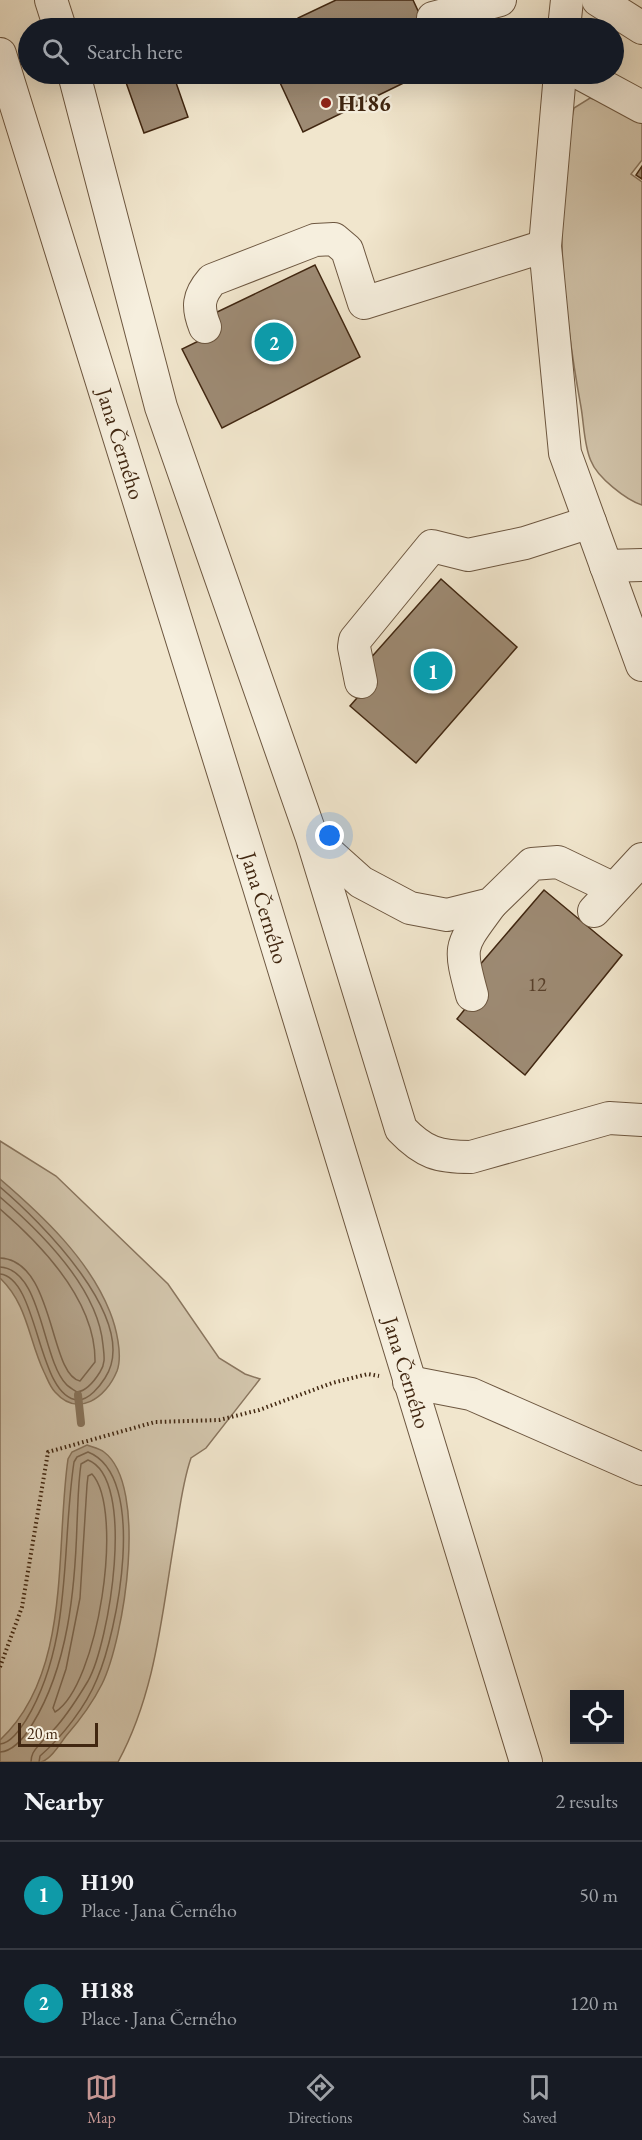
<!DOCTYPE html>
<meta charset="utf-8">
<style>
:root{--surface:#171b24;--page:#242831;--text:#f1f3f6;--muted:#9ea1a6;--line:#363941;--accent:#c59692}
body{margin:0;font-family:"EB Garamond",serif;background:var(--page);color:var(--text)}
.controls{position:absolute;right:18px;bottom:18px;display:grid;overflow:hidden;border-radius:0px;box-shadow:0 6px 24px #0002}
.controls button{width:54px;height:54px;display:grid;place-items:center;padding:0;border:0;border-bottom:2px solid var(--line);background:var(--surface);color:var(--text);font:30px sans-serif}
.scale{position:absolute;left:18px;bottom:15px;width:80px;box-sizing:border-box;padding-left:6px;border:3px solid #412711;border-top:0;font-size:16px;line-height:21px;white-space:nowrap;color:#412711;-webkit-text-stroke:4px #f6efde;paint-order:stroke}
.you{position:absolute;left:330px;top:836px;width:21px;height:21px;margin:-15px;border:4px solid #fff;border-radius:50%;background:#1a73e8;box-shadow:0 0 0 9px #1a73e833}
.badge{display:grid;place-items:center;width:39px;height:39px;border-radius:50%;background:var(--accent);color:#fff;font-size:20px;font-weight:700}
.pin{position:absolute;translate:-50% -50%;border:3px solid #fff;box-shadow:0 2px 6px #0006}
.list{margin:0;padding:0;list-style:none}
h2{display:flex;justify-content:space-between;align-items:center;height:78px;margin:0;padding:0 24px;font-size:26px}
h2 small{font-size:20px;font-weight:400;color:var(--muted)}
.list li{display:grid;grid-template-columns:39px 1fr auto;gap:18px;align-items:center;box-sizing:border-box;height:108px;padding:0 24px;border-top:2px solid var(--line)}
.list b{display:block;font-size:22px;white-space:nowrap}
.list p{margin:0;font-size:20px;white-space:nowrap;color:var(--muted)}
.list em{font-size:20px;font-style:normal;color:var(--muted)}
.icon{flex:none;width:33px;height:33px;fill:none;stroke:currentColor;stroke-width:2;stroke-linecap:round;stroke-linejoin:round}
.map{position:relative;flex:none;width:642px;height:1762px;overflow:hidden}
.search{position:absolute;background:var(--surface);box-shadow:0 6px 24px #0002;left:18px;right:18px;top:18px;height:66px;display:flex;align-items:center;gap:15px;box-sizing:border-box;padding:0 21px;border-radius:33px;color:var(--muted);font-size:22px}
.sheet{height:294px;background:var(--surface)}
nav{display:flex;justify-content:space-around;align-items:center;box-sizing:border-box;height:84px;border-top:2px solid var(--line);background:var(--surface);font-size:16px;color:var(--muted)}
nav a{display:grid;justify-items:center;gap:3px}
nav .on{color:var(--accent)}
.map>svg:first-child{display:block}
.green{fill:#d3c6ad;stroke:#8a765f;stroke-width:1.5}
.water{fill:#b5a58d;stroke:#87735b;stroke-width:1.5}
.lines{fill:none;stroke-linecap:round;stroke-linejoin:round}
.shore{stroke:#7b664f;stroke-width:1.5}
.stream{stroke:#87735b;stroke-width:8}
.building{fill:#9d8a73;stroke:#412711;stroke-width:1.5}
.minor-casing{stroke:#6d5740;stroke-width:34}
.path{stroke:#412711;stroke-width:4;stroke-dasharray:1.5 3;stroke-linecap:butt}
.minor{stroke:#f6efde;stroke-width:32}
.poi-dot{fill:#8f2418;stroke:#f6efde;stroke-width:2}
.labels{text-anchor:middle;dominant-baseline:central;stroke-width:4.5;stroke-linejoin:round;paint-order:stroke}
.number-label{font-size:20px;fill:#58402a}
.poi-label{font-size:22px;font-weight:bold;fill:#412711;stroke:#f6efde;text-anchor:start}
.street-label{font-size:22px;fill:#412711;stroke:#f6efde}
</style>
<div class="map">
<svg width="642" height="1762" viewBox="0 0 642 1762">
<rect width="100%" height="100%" fill="#f1e6cd"/>
<filter id="stains"><feTurbulence type="fractalNoise" baseFrequency=".00333" numOctaves="4"/><feColorMatrix values="0 0 0 0 .2 0 0 0 0 .09 0 0 0 0 .02 0 0 0 .5 -.17"/></filter>
<radialGradient id="worn" r=".72"><stop offset=".6" stop-color="#630" stop-opacity="0"/><stop offset="1" stop-color="#630" stop-opacity=".3"/></radialGradient>
<g class="green">
<path d="M 590,98 L 617,106 L 642,122 L 642,160 L 631,174 L 642,182 L 642,505 C 626,500 597,477 591,461 C 584,446 584,424 581,407 C 564,314 551,202 574,108 Z"/>
<path d="M 0,1141 L 56,1176 L 168,1284 L 219,1358 L 245,1374 L 260,1379 L 206,1448 L 191,1458 C 183,1481 180,1506 176,1531 C 162,1610 157,1690 118,1762 L 0,1762 Z"/>
</g>
<g class="water">
<path d="M 0,1179 C 42,1215 89,1259 110,1312 C 116,1327 123,1355 117,1371 C 106,1398 78,1418 55,1392 C 50,1387 47,1378 44,1372 C 28,1338 28,1305 0,1278 Z"/>
<path d="M 87,1445 C 92,1447 99,1448 104,1452 C 149,1486 124,1639 102,1684 C 93,1702 80,1720 66,1736 C 60,1744 51,1759 41,1762 C 29,1762 12,1762 0,1762 L 0,1740 C 72,1673 55,1549 68,1459 L 72,1452 Z"/>
</g>
<g class="lines">
<g class="shore">
<path d="M 0,1187 C 39,1220 142,1321 105,1378 C 100,1386 89,1400 78,1400 C 37,1398 39,1278 0,1274"/>
<path d="M 0,1197 C 41,1232 98,1288 103,1345 C 104,1355 106,1363 100,1372 C 95,1380 87,1391 77,1392 C 73,1389 68,1387 66,1384 C 42,1359 42,1269 0,1267"/>
<path d="M 0,1209 C 43,1246 96,1302 95,1362 L 80,1381 C 49,1375 55,1260 0,1258"/>
<path d="M 92,1474 C 125,1510 98,1686 55,1712 L 53,1708 L 66,1669 L 80,1598 L 87,1485 L 88,1476 Z"/>
<path d="M 0,1744 C 11,1743 20,1729 26,1720 C 73,1642 61,1548 74,1462 L 77,1457 L 88,1452 C 149,1476 117,1633 97,1679 C 86,1706 63,1736 40,1756 L 39,1762"/>
<path d="M 0,1752 C 15,1751 26,1735 33,1723 C 68,1666 75,1589 77,1524 C 78,1504 78,1484 81,1464 L 88,1460 C 137,1479 109,1644 88,1681 C 79,1696 69,1712 57,1726 C 50,1734 38,1744 33,1753 C 31,1757 31,1758 31,1762"/>
</g>
<path class="stream" d="M 78,1395 L 81,1423"/>
</g>
<g class="building">
<path d="M 336,0 L 413,0 L 426,28 L 296,28 L 298,18 Z"/>
<path d="M 123,74 L 173,74 L 188,117 L 144,133 Z"/>
<path d="M 276,74 L 422,74 L 303,132 Z"/>
<path d="M 642,166 L 642,179 L 636,175 Z"/>
<path d="M 315,265 L 360,357 L 222,428 L 182,349 L 211,335 L 215,313 Z"/>
<path d="M 441,579 L 517,647 L 416,763 L 350,706 L 371,682 L 368,661 Z"/>
<path d="M 544,890 L 622,955 L 525,1075 L 457,1019 L 477,994 L 472,974 Z"/>
</g>
<g class="lines">
<g class="minor-casing">
<g id="minor">
<path d="M 51,0 L 60,28"/>
<path d="M 598,0 L 642,28"/>
<path d="M 433,18 L 500,0"/>
<path d="M 564,28 L 567,0"/>
<path id="s1" d="M 0,54 L 259,887 L 526,1762"/>
<path d="M 74,74 L 161,407 L 312,838 L 401,1129 C 424,1153 438,1157 471,1157 L 609,1118 L 642,1120"/>
<path d="M 560,74 L 545,246 L 565,453 L 642,665"/>
<path d="M 581,74 L 642,107"/>
<path d="M 205,327 C 197,307 198,296 212,280 L 315,240 L 334,239 L 347,250 L 364,303 L 545,246"/>
<path d="M 606,566 L 642,565"/>
<path d="M 361,682 L 354,647 L 355,640 L 432,546 L 468,555 L 525,543 L 590,522"/>
<path d="M 313,839 L 361,882 L 410,908 L 447,915 L 491,904 L 532,864 L 558,862 L 612,888"/>
<path d="M 594,911 L 642,859"/>
<path d="M 472,995 C 458,943 460,947 491,904"/>
<path d="M 409,1382 L 471,1394 L 642,1469"/>
</g>
</g>
<path class="path" d="M 0,1667 L 22,1607 L 48,1452 L 155,1422 L 219,1420 L 259,1410 L 332,1383 L 368,1374 L 379,1376"/>
<use href="#minor" class="minor"/>
</g>
<circle class="poi-dot" cx="326" cy="103" r="6"/>
<g class="labels">
<g class="number-label">
<text x="537" y="984">12</text>
</g>
<g class="poi-label">
<text x="338" y="103">H186</text>
</g>
<g class="street-label">
<text stroke="none"><textPath href="#s1" startOffset="408">Jana Černého</textPath></text>
<text stroke="none"><textPath href="#s1" startOffset="894">Jana Černého</textPath></text>
<text stroke="none"><textPath href="#s1" startOffset="1380">Jana Černého</textPath></text>
</g>
</g>
<rect width="100%" height="100%" filter="url(#stains)"/>
<rect width="100%" height="100%" fill="url(#worn)"/>
</svg>
<div class="controls">
<button><svg class="icon" aria-label="locate" viewBox="0 0 24 24"><circle cx="12" cy="12" r="6"/><path d="M12 2v4M12 18v4M2 12h4M18 12h4"/></svg></button>
</div>
<div class="scale">20 m</div>
<div class="you"></div>
<div class="pin badge" style="left:433px;top:671px;background:#0f9aa8">1</div>
<div class="pin badge" style="left:274px;top:342px;background:#0f9aa8">2</div>
<div class="search"><svg class="icon" aria-label="search" viewBox="0 0 24 24"><circle cx="10" cy="10" r="6"/><path d="M15 15l6 6"/></svg>Search here</div>
</div>
<section class="sheet">
<h2>Nearby<small>2 results</small></h2>
<ul class="list">
<li><span class="badge" style="background:#0f9aa8">1</span><div><b>H190</b><p>Place · Jana Černého</p></div><em>50 m</em></li>
<li><span class="badge" style="background:#0f9aa8">2</span><div><b>H188</b><p>Place · Jana Černého</p></div><em>120 m</em></li>
</ul>
</section>
<nav>
<a class="on"><svg class="icon" aria-label="map" viewBox="0 0 24 24"><path d="M3 6l6-2 6 2 6-2v14l-6 2-6-2-6 2zM9 4v14M15 6v14"/></svg>Map</a>
<a><svg class="icon" aria-label="directions" viewBox="0 0 24 24"><path d="M12 3l9 9-9 9-9-9zM9 14v-3h6M13 9l2 2-2 2"/></svg>Directions</a>
<a><svg class="icon" aria-label="saved" viewBox="0 0 24 24"><path d="M7 4h10v16l-5-4-5 4z"/></svg>Saved</a>
</nav>
